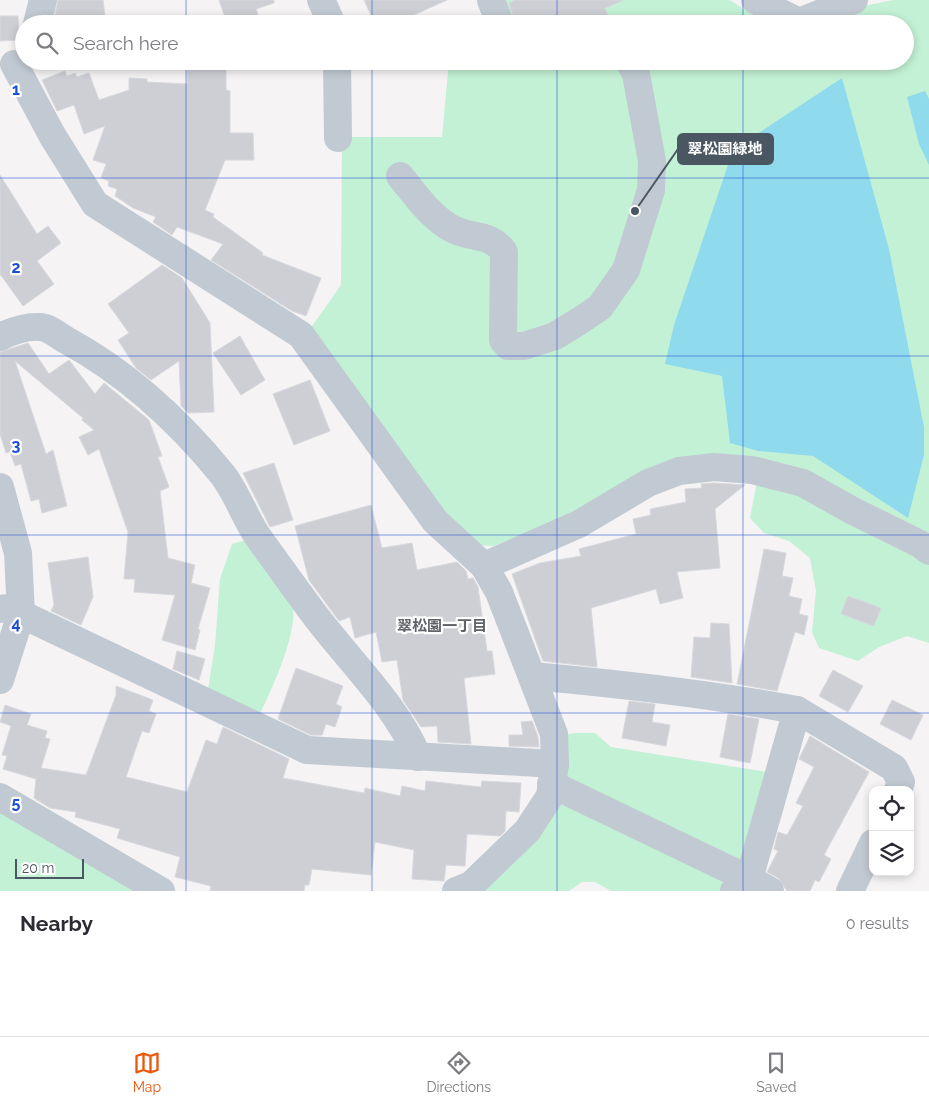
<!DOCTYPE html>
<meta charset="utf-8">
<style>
:root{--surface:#fff;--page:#f7f7f7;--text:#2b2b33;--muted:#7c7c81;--line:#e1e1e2;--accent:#ea580c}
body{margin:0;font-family:Raleway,"Noto Sans JP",sans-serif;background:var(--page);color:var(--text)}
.controls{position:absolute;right:15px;bottom:15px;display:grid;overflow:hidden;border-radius:10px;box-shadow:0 2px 8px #0003}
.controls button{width:45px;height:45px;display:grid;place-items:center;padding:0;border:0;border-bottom:1px solid var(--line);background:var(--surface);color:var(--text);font:25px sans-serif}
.scale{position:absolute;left:15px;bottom:12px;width:69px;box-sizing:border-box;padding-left:5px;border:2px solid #4a5661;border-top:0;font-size:14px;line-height:18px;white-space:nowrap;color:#4a5661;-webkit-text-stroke:4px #fff;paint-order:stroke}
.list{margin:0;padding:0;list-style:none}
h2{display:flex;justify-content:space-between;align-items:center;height:65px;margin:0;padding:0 20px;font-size:21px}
h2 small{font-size:16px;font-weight:400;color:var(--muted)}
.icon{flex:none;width:28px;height:28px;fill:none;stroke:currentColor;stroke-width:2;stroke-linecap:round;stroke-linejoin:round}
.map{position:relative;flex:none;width:929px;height:891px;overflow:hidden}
.search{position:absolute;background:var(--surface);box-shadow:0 2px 8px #0003;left:15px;right:15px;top:15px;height:55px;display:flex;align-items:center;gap:12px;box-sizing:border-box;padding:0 18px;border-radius:28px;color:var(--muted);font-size:19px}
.sheet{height:145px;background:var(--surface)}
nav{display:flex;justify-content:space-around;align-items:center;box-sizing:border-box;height:70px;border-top:1px solid var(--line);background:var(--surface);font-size:14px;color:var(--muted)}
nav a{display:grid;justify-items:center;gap:2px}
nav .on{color:var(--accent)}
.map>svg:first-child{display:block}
.green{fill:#c3f1d5}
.water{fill:#90daee}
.building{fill:#cdcfd5;stroke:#d7d9de}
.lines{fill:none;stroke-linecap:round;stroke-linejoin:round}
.minor{stroke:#c1cad2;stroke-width:28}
.grid{fill:none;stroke:#1d4ed8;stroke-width:1;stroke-opacity:0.55}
.labels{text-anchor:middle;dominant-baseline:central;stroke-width:4.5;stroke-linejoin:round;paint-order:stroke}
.neighbourhood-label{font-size:15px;font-weight:bold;fill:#5f6368;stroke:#fff}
.grid-label{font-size:16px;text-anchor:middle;font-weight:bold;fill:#1d4ed8;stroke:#fff;stroke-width:4.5;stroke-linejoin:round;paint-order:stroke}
.leader{fill:none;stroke:#4a5661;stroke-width:2}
.callout-dot{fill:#4a5661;stroke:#fff;stroke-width:2}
.callout{fill:#4a5661;stroke:#4a5661;stroke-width:2}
.callout-label{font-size:15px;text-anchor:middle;font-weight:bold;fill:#fff}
</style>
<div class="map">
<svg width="929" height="891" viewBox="0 0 929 891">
<rect width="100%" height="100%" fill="#f5f3f3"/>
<g class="green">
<path d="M 504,0 L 730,0 L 759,19 L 761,24 L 509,24 Z"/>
<path d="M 893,0 L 929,0 L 929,542 L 755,463 L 576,513 L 494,546 L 470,545 L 308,332 L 341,285 L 342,137 L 442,137 L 449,61 L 620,65 L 676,61 L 905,61 L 905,24 L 831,24 L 855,8 Z"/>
<path d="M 757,481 L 799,491 L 929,563 L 929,643 L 907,636 L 879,647 L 858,661 L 819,648 L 812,632 L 816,591 L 810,558 L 789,541 L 764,533 L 750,518 Z"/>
<path d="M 250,539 C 263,557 280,575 290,595 C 304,622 272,688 260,714 L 208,690 L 215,645 L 220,579 L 232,544 Z"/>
<path d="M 576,733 L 595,733 L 611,747 L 773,773 L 746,867 L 560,775 L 561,735 Z"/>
<path d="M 555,799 L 739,878 L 723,891 L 611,891 L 595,882 L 582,882 L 569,891 L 484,891 Z"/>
<path d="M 0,808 L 135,891 L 0,891 Z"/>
</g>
<g class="water">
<path d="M 842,78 L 889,249 L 924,427 L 924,455 L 908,518 L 813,456 L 758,451 L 730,443 L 722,376 L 665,364 L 674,325 L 733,150 Z"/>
<path d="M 925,91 L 929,99 L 929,165 L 919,144 L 907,97 Z"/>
</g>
<g class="building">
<path d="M 58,0 L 103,0 L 106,24 L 53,24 Z"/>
<path d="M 219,0 L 274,0 L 274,3 L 256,9 L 261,24 L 231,24 L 229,19 L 226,20 Z"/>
<path d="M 364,0 L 447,0 L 394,24 L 375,24 Z"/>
<path d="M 515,0 L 622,0 L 622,1 L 605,8 L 608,15 L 589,24 L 584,16 L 564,24 L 515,24 L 509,3 Z"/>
<path d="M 0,16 L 18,16 L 19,40 L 0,41 Z"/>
<path d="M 187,61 L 226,61 L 226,90 L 230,91 L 230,133 L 253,133 L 254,160 L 225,160 L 205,210 L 214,214 L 213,217 L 263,253 L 262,255 L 321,278 L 306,316 L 292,311 L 211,260 L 223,244 L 177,227 L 172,235 L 153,222 L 156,217 L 133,208 L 115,196 L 117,189 L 108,186 L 109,181 L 101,178 L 106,164 L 93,160 L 105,126 L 84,134 L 74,105 L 57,111 L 42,80 L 65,71 L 67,76 L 75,73 L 77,77 L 89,73 L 99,100 L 129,90 L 129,78 L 147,79 L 147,82 L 187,84 Z"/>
<path d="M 0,175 L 37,234 L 48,226 L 61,243 L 37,261 L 54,284 L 23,306 L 0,274 Z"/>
<path d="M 162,265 L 182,278 L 210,323 L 214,412 L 188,413 L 181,406 L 179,361 L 151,380 L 136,368 L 118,340 L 129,333 L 108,304 Z"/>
<path d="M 240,336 L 265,380 L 241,395 L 213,353 Z"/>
<path d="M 28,343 L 49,374 L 69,360 L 95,394 L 104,383 L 149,420 L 162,456 L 158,457 L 169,487 L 160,491 L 168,558 L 195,565 L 191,583 L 210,588 L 198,629 L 200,630 L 195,650 L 162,640 L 175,595 L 134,592 L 135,579 L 124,579 L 128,532 L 99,449 L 88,455 L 79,437 L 94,430 L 82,420 L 83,418 L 15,361 L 46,454 L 53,450 L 67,506 L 42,513 L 39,499 L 31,501 L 21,464 L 15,466 L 10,452 L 6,453 L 0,434 L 0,352 Z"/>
<path d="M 310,380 L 330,431 L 294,445 L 273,394 Z"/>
<path d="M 274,463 L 293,520 L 270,527 L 243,473 Z"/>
<path d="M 714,483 L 745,485 L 715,509 L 720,568 L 677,572 L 683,598 L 660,604 L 656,589 L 591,608 L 597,667 L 543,661 L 512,574 L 540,563 L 581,556 L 579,549 L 636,534 L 633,519 L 651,515 L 650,509 L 686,502 L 685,489 L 702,488 L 701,484 Z"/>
<path d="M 371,505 L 382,548 L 412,543 L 417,570 L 457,562 L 466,571 L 468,579 L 473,578 L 478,587 L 487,651 L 492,651 L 495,674 L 464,678 L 471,744 L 438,742 L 437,726 L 421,727 L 403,700 L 397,660 L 382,662 L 376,632 L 355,638 L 350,617 L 339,621 L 309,580 L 295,526 Z"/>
<path d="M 764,549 L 786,553 L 782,576 L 793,578 L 789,596 L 802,599 L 799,614 L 808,616 L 804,635 L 795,632 L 777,691 L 737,684 Z"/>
<path d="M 88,557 L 93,597 L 81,625 L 51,611 L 54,605 L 48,563 Z"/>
<path d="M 848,596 L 881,608 L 874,626 L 841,614 Z"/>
<path d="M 711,623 L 729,624 L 732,683 L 691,677 L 694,637 L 710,638 Z"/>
<path d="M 177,651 L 205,659 L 199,680 L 173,669 Z"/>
<path d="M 296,668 L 343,686 L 336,704 L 342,707 L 335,727 L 326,724 L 322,735 L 311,735 L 278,719 Z"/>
<path d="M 833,670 L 863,686 L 848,712 L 819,696 Z"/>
<path d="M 116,686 L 153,700 L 149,711 L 156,714 L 149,733 L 142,731 L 126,777 L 187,792 L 206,740 L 217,744 L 223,727 L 289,759 L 283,778 L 364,793 L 365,788 L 400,796 L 402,786 L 425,791 L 426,781 L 481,787 L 482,781 L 521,783 L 519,812 L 506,811 L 505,831 L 500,836 L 467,834 L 465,866 L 446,865 L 444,881 L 412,879 L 414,850 L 375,842 L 371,875 L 312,869 L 309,885 L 305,885 L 304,891 L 210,891 L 211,886 L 175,877 L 180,857 L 117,838 L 120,829 L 75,817 L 76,812 L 50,808 L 34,798 L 36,779 L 3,769 L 7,756 L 2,755 L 11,726 L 0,722 L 5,705 L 31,714 L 27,725 L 47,731 L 45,738 L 50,739 L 41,768 L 86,775 L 116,695 Z"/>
<path d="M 892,700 L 923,715 L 911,740 L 880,724 Z"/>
<path d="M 629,701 L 655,704 L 652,722 L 670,725 L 666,746 L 622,738 Z"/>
<path d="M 728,714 L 759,719 L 750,763 L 720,757 Z"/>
<path d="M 532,721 L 538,737 L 539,747 L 509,746 L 509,735 L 523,735 L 521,722 Z"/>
<path d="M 810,736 L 869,772 L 824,855 L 831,859 L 819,882 L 815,880 L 810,891 L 787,891 L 778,878 L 767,872 L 778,851 L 774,849 L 778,832 L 787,835 L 803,806 L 796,803 L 814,767 L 799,759 Z"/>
</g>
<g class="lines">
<g class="minor">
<path d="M 321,0 L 332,24"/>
<path d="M 491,0 L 500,24"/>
<path d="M 755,0 L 799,22"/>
<path d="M 37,24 L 43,0"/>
<path d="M 794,24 L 854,0"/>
<path d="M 337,61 L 338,138"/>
<path d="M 14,64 L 52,135 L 95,204 L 301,335 L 435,521 L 484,566 L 499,592 L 554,734 L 555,764 L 550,796 L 527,831 L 471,885 L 456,891"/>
<path d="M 400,176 C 414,193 429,215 449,227 C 469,240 489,231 504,252 L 503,340 L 508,346 L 524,346 L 555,336 L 581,320 L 600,307 L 626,270 L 651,190 L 652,161 L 636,74 L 629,61"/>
<path d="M 0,337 C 12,331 26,326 40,327 C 48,327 59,336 66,340 C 127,373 179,421 223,475 C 237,494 244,515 256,534 C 275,561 295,588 314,614 C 350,662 394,702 418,757"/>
<path d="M 0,487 L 18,553 L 21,614 L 0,680"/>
<path d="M 484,566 L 579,524 L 648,483 L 679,471 L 714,467 L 752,470 L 803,483 L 853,511 L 920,544 L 929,551"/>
<path d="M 0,609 L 7,608 L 21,614 L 307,750 L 555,764"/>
<path d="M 532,676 C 622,684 709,694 797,710"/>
<path d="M 551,784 L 749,879 L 770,891"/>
<path d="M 0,797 L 161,891"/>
<path d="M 734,891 L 749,879 L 797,710 L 894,768 L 901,782 L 898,790"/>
<path d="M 850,891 L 873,843"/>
</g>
</g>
<path class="grid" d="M 186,0 L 186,24M 372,0 L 372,24M 557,0 L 557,24M 743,0 L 743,24M 186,61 L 186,891M 372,61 L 372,891M 557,61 L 557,891M 743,61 L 743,891M 0,178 L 929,178M 0,356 L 929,356M 0,535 L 929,535M 0,713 L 929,713"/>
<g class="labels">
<g class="neighbourhood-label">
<text x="442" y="626">翠松園一丁目</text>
</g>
</g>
<g class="grid-label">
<text x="16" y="95">1</text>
<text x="16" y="273">2</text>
<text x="16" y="451">3</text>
<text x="16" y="629">4</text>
<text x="16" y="808">5</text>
</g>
<path class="leader" d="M635 211L678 149"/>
<circle class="callout-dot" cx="635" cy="211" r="5"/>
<rect class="callout" x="678" y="134" width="95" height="30" rx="5"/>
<g class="callout-label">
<text x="725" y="154">翠松園緑地</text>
</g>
</svg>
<div class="controls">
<button><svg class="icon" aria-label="locate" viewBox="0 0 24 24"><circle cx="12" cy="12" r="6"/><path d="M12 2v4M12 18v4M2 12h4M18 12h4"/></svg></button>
<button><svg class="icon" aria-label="layers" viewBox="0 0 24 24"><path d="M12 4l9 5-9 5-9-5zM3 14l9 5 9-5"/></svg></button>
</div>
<div class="scale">20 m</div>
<div class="search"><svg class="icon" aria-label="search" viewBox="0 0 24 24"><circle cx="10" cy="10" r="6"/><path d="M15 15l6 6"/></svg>Search here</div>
</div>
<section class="sheet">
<h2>Nearby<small>0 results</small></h2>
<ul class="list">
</ul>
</section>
<nav>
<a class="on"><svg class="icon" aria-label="map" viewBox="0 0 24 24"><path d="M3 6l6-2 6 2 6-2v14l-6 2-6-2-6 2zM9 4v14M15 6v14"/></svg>Map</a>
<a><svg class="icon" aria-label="directions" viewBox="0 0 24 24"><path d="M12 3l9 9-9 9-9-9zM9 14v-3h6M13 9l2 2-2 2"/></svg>Directions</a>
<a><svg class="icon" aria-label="saved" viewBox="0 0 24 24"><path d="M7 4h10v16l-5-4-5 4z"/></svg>Saved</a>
</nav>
